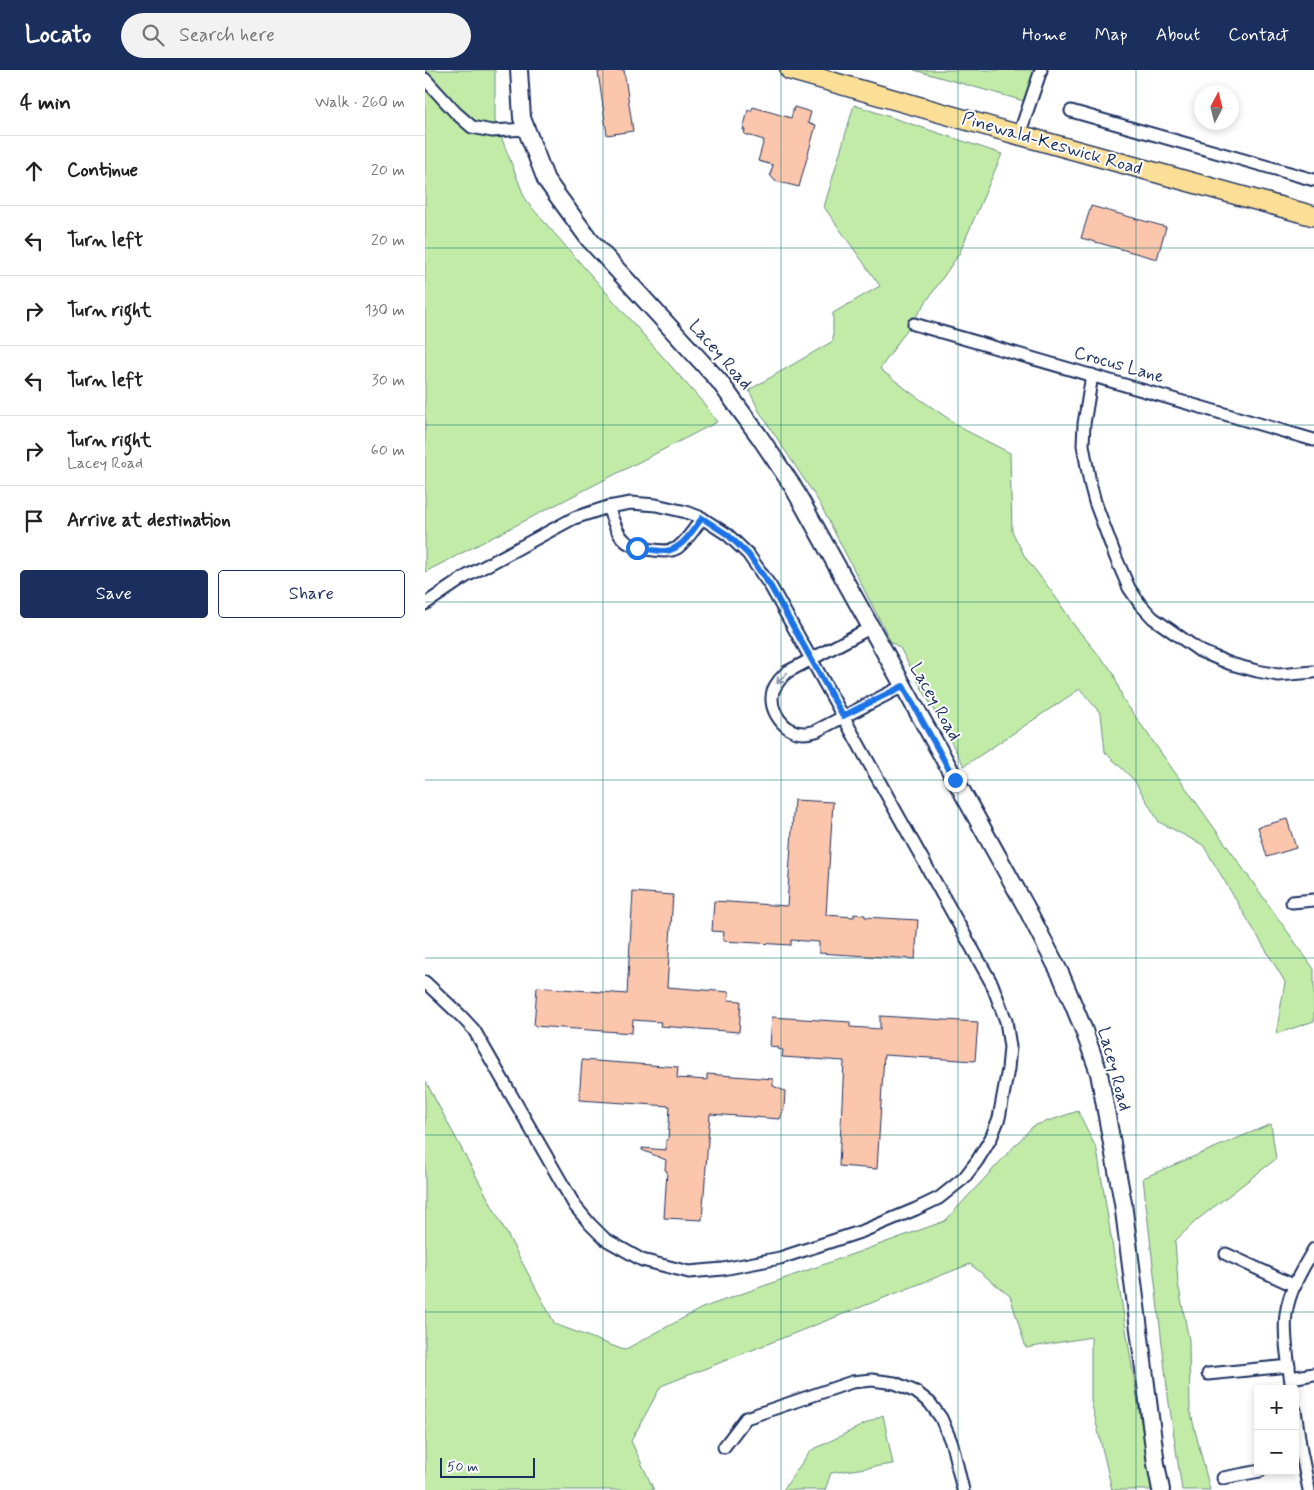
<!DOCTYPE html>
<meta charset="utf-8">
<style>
:root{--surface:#fff;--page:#f2f2f2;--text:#222;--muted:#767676;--line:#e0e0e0;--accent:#1b2f5e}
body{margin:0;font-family:Mynerve,sans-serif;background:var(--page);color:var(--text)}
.controls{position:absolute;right:15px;bottom:15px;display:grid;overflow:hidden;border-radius:5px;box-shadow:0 2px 8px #0003}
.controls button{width:45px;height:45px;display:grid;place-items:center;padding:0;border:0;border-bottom:1px solid var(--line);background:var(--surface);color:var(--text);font:25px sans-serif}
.compass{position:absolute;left:769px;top:15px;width:45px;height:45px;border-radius:50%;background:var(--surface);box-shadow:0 2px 8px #0003;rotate:7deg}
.scale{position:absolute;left:15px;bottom:12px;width:95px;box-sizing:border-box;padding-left:5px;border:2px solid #1b2f5e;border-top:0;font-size:14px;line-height:18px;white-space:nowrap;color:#1b2f5e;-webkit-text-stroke:4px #fff;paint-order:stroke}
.stop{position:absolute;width:15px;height:15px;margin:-11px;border:4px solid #1a73e8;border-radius:50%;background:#fff}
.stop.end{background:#1a73e8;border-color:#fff;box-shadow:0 1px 5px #0008}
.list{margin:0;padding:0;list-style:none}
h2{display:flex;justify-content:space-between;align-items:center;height:65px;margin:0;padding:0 20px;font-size:21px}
h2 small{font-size:16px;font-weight:400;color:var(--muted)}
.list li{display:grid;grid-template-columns:32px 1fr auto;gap:15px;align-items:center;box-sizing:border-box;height:70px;padding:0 20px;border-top:1px solid var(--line)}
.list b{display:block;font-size:19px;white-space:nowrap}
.list p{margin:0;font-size:16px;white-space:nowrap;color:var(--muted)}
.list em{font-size:16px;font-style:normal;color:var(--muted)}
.actions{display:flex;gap:10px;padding:15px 20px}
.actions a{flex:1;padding:11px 0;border:1px solid var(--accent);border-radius:5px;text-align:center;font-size:18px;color:var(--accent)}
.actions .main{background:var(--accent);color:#fff}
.icon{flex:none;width:28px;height:28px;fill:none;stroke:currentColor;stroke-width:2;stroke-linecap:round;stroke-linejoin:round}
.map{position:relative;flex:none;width:889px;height:1420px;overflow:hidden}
header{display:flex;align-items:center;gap:30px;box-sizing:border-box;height:70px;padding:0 25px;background:var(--accent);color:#fff}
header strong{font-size:24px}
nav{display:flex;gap:28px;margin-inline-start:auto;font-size:18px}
.search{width:350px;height:45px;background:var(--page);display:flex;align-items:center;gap:12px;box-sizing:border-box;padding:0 18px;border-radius:28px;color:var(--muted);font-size:19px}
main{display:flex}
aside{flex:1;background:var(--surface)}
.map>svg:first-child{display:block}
.green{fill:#c1eba7;stroke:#6e8d82}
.building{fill:#fbc6ac;stroke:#1b2f5e}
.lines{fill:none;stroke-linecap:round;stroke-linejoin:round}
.minor-casing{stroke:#1b2f5e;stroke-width:15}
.secondary-casing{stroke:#1b2f5e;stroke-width:20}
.primary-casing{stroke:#1b2f5e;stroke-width:22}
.minor{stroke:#fff;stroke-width:11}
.secondary{stroke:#fff;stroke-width:16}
.primary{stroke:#fbdf96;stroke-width:19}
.oneway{stroke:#8d97ae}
.route{stroke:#1a73e8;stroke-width:6}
.grid{fill:none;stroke:#0f766e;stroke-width:1;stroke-opacity:0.55}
.labels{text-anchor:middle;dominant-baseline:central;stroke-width:4;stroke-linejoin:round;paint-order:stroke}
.street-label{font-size:18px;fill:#1b2f5e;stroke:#fff}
</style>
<header>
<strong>Locato</strong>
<div class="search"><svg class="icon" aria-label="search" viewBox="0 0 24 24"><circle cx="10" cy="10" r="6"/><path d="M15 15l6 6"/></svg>Search here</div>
<nav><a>Home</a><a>Map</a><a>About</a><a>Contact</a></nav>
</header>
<main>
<aside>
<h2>4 min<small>Walk · 260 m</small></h2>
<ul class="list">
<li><svg class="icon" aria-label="ahead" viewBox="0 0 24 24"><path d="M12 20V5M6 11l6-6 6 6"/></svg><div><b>Continue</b></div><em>20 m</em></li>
<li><svg class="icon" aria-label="left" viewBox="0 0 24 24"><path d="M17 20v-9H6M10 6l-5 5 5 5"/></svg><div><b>Turn left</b></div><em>20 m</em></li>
<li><svg class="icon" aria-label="right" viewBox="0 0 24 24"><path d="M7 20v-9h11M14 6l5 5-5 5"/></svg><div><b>Turn right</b></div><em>130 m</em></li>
<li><svg class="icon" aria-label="left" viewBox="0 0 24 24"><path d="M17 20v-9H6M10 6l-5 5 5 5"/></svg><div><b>Turn left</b></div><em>30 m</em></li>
<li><svg class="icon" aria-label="right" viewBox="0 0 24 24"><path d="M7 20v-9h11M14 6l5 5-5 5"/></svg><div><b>Turn right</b><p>Lacey Road</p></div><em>60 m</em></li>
<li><svg class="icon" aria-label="arrive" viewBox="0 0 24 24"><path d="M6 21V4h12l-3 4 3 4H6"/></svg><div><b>Arrive at destination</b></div></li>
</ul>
<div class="actions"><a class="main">Save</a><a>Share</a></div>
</aside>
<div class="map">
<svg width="889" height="1420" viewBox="0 0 889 1420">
<rect width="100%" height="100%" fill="#fff"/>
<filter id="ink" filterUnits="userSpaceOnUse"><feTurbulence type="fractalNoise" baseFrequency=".02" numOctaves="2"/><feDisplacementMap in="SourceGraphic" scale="10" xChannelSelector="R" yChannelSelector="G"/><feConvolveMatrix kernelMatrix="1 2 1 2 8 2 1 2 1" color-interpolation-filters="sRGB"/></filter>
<g filter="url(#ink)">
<g class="green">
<path d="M 0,0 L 70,0 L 70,51 L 101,131 L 281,336 L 292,352 L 0,502 Z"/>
<path d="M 489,0 L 611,0 L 599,31 Z"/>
<path d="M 429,35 L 577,84 L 534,184 L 455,299 L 489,325 L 540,360 L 585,383 L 587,461 L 600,487 L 628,523 L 649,555 L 688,602 L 698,629 L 889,899 L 889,951 L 851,964 L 860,912 L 778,775 L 734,752 L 709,710 L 680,682 L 676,644 L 655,619 L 539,696 L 475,578 L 466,572 L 394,432 L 334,341 L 324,320 L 408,271 L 408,243 L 455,216 L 399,137 Z"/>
<path d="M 0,1010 L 130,1254 L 199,1280 L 277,1238 L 520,1151 L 608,1056 L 653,1041 L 672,1080 L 727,1420 L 687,1420 L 666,1331 L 666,1267 L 601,1278 L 585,1226 L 545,1194 L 236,1316 L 206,1371 L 229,1420 L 0,1420 Z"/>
<path d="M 846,1054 L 851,1089 L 772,1150 L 750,1171 L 753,1213 L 764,1270 L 765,1340 L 785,1420 L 757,1420 L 743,1326 L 718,1108 Z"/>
<path d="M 458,1345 L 468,1394 L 406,1403 L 400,1420 L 358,1420 L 385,1381 Z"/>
</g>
<g class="building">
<path d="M 185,0 L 199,0 L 208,61 L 182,65 L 173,2 Z"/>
<path d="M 328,37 L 366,48 L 369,37 L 386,42 L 383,53 L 391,55 L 374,117 L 350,111 L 345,105 L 348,95 L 333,91 L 339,70 L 319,64 L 320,60 L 318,60 L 323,40 L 326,41 Z"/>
<path d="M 666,136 L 741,157 L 732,189 L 656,168 Z"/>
<path d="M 369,730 L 408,732 L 401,845 L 429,847 L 429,844 L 440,845 L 440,847 L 493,850 L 490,889 L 394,883 L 394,872 L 366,870 L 366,875 L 298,871 L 299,862 L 287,861 L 289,831 L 362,836 Z"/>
<path d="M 862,749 L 871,778 L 842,787 L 833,757 Z"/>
<path d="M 208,822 L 248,825 L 242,917 L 304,922 L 303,930 L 316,931 L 314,962 L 235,956 L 236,952 L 208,950 L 207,963 L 109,956 L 112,917 L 202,924 Z"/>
<path d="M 455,946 L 553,952 L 550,991 L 459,985 L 452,1099 L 414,1096 L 419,991 L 357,987 L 358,980 L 353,979 L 353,977 L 345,976 L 347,947 L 425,952 L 425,957 L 455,959 Z"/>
<path d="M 157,990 L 253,997 L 252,1008 L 282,1010 L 282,1004 L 348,1009 L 348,1016 L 360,1021 L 359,1038 L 355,1049 L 285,1044 L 277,1150 L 239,1148 L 242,1101 L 240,1100 L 241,1090 L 217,1080 L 217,1078 L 241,1080 L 241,1070 L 243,1070 L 245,1036 L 154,1030 Z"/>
</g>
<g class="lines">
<g class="minor-casing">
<g id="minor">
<path d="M 0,9 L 31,43 L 47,57 L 67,61 L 100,59"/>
<path d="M 646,41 L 889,110"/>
<path d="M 594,65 L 616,0"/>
<path d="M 489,254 L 889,370"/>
<path d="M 667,305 L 659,354 L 658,375 L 665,413 L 670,432 L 691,488 L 704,518 L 715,534 L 728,548 L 775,581 L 806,594 L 832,601 L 853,605 L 889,602"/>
<path d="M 183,437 C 194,466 195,477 229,480 C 237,481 245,482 252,478 C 262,471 270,458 277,448"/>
<path d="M 0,534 L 40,507 L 149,448 L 183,437 L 206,433 L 231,435 L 261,442 L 277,448 L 303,465 L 323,484 L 346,517 L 567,914 L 581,951 L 585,977 L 583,999 L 574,1048 L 566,1068 L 552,1091 L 539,1108 L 514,1128 L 491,1139 L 438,1161 L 355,1188 L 298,1199 L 264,1202 L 217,1190 L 180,1169 L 165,1154 L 150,1136 L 49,960 L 36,946 L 0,912"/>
<path d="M 445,558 L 362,602 C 356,608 351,613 348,621 C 343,640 359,663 379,663 C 383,663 387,662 391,661 L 478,616"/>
<path d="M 867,832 L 889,830"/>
<path d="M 801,1184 L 870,1216"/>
<path d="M 783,1304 L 864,1296"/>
<path d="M 866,1308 L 889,1304"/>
<path d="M 867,1319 C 864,1298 858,1264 861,1244 C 864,1221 877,1199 889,1179"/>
<path d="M 870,1340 L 876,1381 L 884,1420"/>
<path d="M 299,1377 L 321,1348 L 427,1312 L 447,1310 L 470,1313 L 491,1322 L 505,1333 L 516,1348 L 527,1374 L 538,1420"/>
<path d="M 798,1408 L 835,1401"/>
</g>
</g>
<g class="secondary-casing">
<path id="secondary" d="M 94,0 L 97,48 L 121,110 L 164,169 L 294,311 L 334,366 L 367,415 L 601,837 L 636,905 L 658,958 L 674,1003 L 698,1133 L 731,1394 L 736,1420"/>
</g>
<g class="primary-casing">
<path id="primary" d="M 365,0 L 580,61 L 889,146"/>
</g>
<use href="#minor" class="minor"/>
<use href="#secondary" class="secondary"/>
<use href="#primary" class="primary"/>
</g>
<defs><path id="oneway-shaft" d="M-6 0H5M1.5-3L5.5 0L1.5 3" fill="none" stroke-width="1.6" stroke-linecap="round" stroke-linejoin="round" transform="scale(1.25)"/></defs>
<use class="oneway" href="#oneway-shaft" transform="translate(357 608) rotate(134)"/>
</g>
<g class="lines" filter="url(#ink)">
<path class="route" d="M 212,478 C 221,479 231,481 240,481 C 257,480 267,461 277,448 L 303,465 L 323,484 L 346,517 L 418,646 L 478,616 L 530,710"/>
</g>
<path class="grid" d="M 178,0 L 178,1420M 356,0 L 356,1420M 533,0 L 533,1420M 711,0 L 711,1420M 0,178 L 889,178M 0,355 L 889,355M 0,532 L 889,532M 0,710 L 889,710M 0,888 L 889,888M 0,1065 L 889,1065M 0,1242 L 889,1242"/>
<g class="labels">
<g class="street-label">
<text transform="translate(627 74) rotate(16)">Pinewald-Keswick Road</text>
<text transform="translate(295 285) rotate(49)">Lacey Road</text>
<text transform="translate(694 295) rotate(16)">Crocus Lane</text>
<text transform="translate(510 632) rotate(61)">Lacey Road</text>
<text transform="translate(689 999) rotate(75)">Lacey Road</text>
</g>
</g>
</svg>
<div class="controls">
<button>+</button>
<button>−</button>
</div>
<svg class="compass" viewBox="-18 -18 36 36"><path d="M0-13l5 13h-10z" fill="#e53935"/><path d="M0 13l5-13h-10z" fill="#767676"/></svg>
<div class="scale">50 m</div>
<div class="stop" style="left:212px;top:478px"></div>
<div class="stop end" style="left:530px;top:710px"></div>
</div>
</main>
